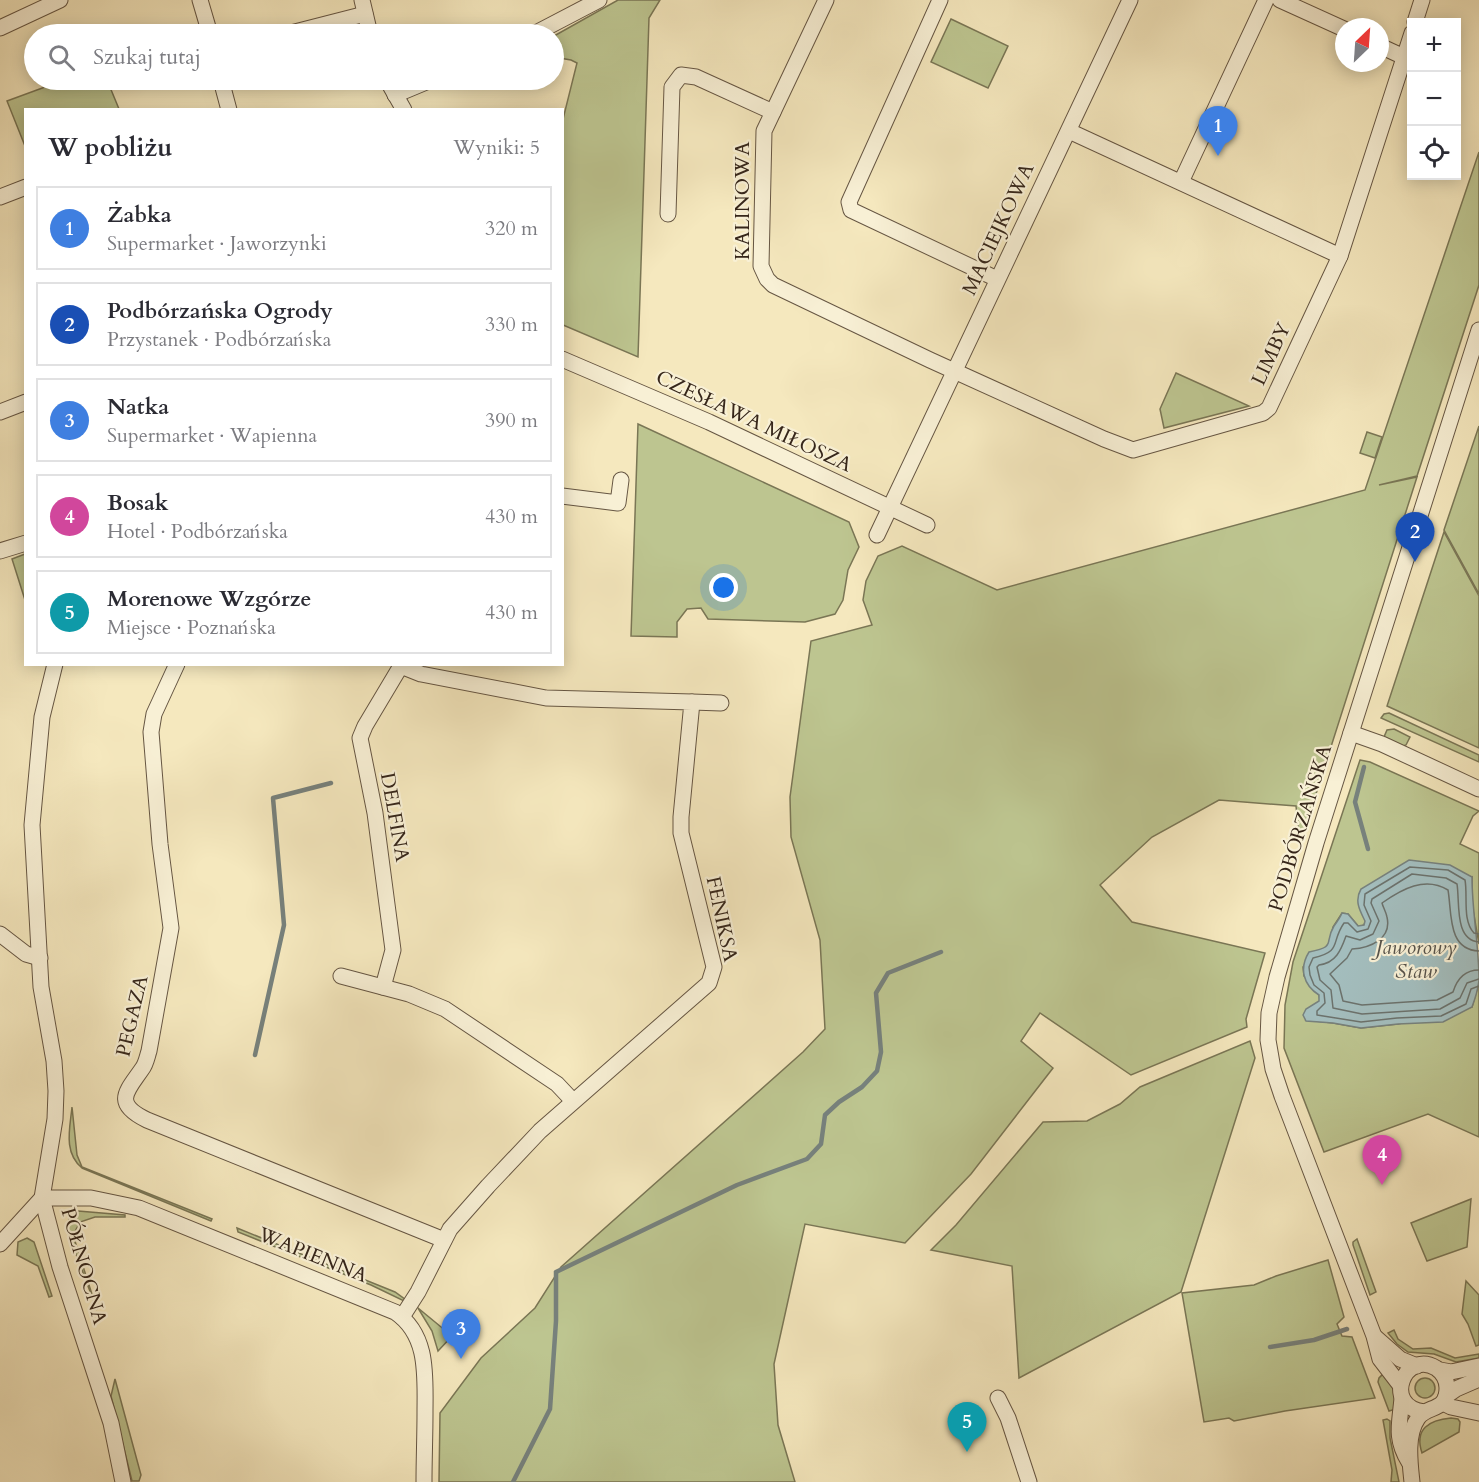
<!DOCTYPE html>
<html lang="pl">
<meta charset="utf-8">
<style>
:root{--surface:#fff;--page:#f2f2f3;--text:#2b2b33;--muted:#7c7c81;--line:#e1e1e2;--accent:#8f2418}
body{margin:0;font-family:Cardo,serif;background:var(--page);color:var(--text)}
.controls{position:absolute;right:18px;top:18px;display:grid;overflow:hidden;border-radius:0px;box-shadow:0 3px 15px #0003}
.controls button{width:54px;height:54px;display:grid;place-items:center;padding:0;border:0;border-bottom:2px solid var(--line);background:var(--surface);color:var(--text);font:30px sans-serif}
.compass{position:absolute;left:1335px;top:18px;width:54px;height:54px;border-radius:50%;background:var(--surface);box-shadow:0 3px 15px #0003;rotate:25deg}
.you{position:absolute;left:724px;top:588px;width:21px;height:21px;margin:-15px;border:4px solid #fff;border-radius:50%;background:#1a73e8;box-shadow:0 0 0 9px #1a73e833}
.badge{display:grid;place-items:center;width:39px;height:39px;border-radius:50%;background:var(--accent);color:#fff;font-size:20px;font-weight:700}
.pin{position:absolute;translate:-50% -50px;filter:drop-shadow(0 2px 3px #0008)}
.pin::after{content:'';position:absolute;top:32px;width:21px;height:18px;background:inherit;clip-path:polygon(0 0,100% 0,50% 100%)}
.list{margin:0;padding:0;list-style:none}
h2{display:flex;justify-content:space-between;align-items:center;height:78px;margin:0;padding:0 24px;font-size:26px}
h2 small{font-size:20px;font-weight:400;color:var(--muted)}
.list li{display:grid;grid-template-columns:39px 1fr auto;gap:18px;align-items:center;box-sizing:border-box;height:84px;margin:0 12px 12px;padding:0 12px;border:2px solid var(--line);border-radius:0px}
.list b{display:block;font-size:22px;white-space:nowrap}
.list p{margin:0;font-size:20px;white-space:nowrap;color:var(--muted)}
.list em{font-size:20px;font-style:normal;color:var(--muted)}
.icon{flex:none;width:33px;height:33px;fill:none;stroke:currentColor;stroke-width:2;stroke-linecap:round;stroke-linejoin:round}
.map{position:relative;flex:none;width:1479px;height:1482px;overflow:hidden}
.search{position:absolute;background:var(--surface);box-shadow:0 3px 15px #0003;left:24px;top:24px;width:540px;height:66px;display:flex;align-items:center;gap:15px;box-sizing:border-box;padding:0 21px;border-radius:33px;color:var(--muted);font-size:22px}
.panel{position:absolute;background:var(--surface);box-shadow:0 3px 15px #0003;left:24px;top:108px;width:540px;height:558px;border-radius:0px}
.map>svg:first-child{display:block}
.green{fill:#bdc590;stroke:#7a7655;stroke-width:1.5}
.water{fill:#a3bdbd;stroke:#77817c;stroke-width:1.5}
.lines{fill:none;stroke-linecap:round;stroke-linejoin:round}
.shore{stroke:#6c726c;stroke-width:1.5}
.stream{stroke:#77817c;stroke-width:4.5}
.minor-casing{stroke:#665643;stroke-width:17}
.minor{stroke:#f8f0d5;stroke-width:15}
.labels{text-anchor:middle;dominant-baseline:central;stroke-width:4.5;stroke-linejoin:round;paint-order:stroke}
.street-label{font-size:20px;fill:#36261a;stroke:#f8f0d5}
.water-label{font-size:21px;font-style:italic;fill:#57534b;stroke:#f8f0d5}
</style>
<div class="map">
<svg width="1479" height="1482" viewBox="0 0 1479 1482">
<rect width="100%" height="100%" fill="#f5e8be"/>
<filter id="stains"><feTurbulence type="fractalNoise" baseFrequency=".00333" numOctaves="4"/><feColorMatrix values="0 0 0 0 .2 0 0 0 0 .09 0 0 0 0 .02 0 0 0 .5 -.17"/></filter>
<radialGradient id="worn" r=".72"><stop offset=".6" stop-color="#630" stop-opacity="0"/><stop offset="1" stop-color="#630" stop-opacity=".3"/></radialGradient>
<g class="green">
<path d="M 618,0 L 660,0 L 649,18 L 638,357 L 563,325 L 563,119 L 577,63 L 571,60 L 554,57 L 554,36 Z"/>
<path d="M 951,19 L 1008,46 L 988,88 L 931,62 Z"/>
<path d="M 64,80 L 107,80 L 119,109 L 26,110 L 25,146 L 7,101 Z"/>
<path d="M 1479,152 L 1479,285 L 1417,476 L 1379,485 L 1417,477 L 1300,844 L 1296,806 L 1219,800 L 1152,837 L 1100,885 L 1132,922 L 1265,953 L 1246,1019 L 1247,1027 L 1131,1075 L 1040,1013 L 1021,1041 L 1053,1068 L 971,1174 L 905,1243 L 805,1224 L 774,1364 L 778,1425 L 795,1482 L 439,1482 L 440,1413 L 481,1358 L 535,1308 L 561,1267 L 803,1052 L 825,1029 L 820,940 L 791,837 L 790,797 L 811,641 L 872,625 L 863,600 L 866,581 L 878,556 L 902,546 L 997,590 L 1365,490 Z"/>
<path d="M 1176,373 L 1249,406 L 1164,428 L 1160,409 Z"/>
<path d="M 638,424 L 849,522 L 859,547 L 848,570 L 843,600 L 835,614 L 805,622 L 708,619 L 701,608 L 687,609 L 677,622 L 677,637 L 631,636 Z"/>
<path d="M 1479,426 L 1479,594 L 1444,530 Z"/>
<path d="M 1367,432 L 1382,437 L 1375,458 L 1360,453 Z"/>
<path d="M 1444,532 L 1479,596 L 1479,748 L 1387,706 Z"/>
<path d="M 25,554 L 26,554 L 25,600 L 12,559 Z"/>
<path d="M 1389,713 L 1479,755 L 1479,762 L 1381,718 L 1384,714 Z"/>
<path d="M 1394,729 L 1410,737 L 1406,745 L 1403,746 L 1384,737 L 1387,730 Z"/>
<path d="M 1360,760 L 1370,762 L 1479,811 L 1473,816 L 1460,844 L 1479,853 L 1479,944 L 1472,904 L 1472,877 L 1365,922 L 1364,925 L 1359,927 L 1348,914 L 1342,913 L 1333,927 L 1330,942 L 1322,951 L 1316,951 L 1303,967 L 1304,976 L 1319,995 L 1320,1001 L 1306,1020 L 1333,1023 L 1361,1028 L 1398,1024 L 1472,1007 L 1479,982 L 1479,1137 L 1428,1114 L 1324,1152 L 1284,1048 L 1285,1005 L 1293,962 Z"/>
<path d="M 1250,1041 L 1255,1058 L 1181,1292 L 1019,1378 L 1012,1266 L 931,1250 L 956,1225 L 1043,1122 L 1087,1121 L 1120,1104 L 1140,1087 Z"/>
<path d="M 72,1107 L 77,1155 L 82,1167 L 212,1219 L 211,1221 L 82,1168 C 63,1152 70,1128 72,1107 Z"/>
<path d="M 1471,1199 L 1467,1247 L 1427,1261 L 1411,1223 Z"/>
<path d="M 78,1211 L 125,1215 L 125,1217 L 95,1217 L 80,1222 L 73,1235 L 97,1310 L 67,1230 L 69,1218 Z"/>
<path d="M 237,1228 L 395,1292 L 406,1300 L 404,1301 L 371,1285 L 238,1232 Z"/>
<path d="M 27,1238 L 34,1242 L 52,1296 L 49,1297 L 38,1266 L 17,1255 L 18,1242 Z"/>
<path d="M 1357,1239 L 1376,1292 L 1370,1295 L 1353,1245 L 1353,1242 Z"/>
<path d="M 1328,1260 L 1344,1317 L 1337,1324 L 1342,1336 L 1352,1337 L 1375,1398 L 1285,1411 L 1234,1421 L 1229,1418 L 1204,1422 L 1182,1293 L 1254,1285 L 1276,1276 Z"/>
<path d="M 1466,1281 L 1479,1295 L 1479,1345 L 1476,1346 L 1468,1324 L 1462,1314 Z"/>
<path d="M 418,1308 L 452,1336 L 438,1351 L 432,1331 Z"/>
<path d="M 1394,1330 L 1398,1339 L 1413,1349 L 1431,1348 L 1455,1358 L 1479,1354 L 1479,1358 L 1456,1362 L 1434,1354 L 1408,1352 L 1397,1344 L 1388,1333 Z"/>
<path d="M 1385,1372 C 1394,1384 1396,1395 1396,1409 L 1389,1411 L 1378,1382 L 1379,1378 Z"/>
<circle cx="1425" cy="1388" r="10"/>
<path d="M 115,1379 L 141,1475 L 139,1481 L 132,1481 L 111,1396 Z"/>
<path d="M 1451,1418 L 1458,1419 L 1460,1422 L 1459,1432 L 1422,1453 C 1414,1429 1429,1420 1451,1418 Z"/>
<path d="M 1387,1419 L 1390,1421 L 1390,1438 L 1399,1482 L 1391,1482 L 1392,1470 L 1383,1420 Z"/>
</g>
<path class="water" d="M 1409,860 L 1450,865 L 1472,877 C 1472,912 1479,945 1479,980 C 1478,989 1475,999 1472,1007 L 1443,1022 L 1398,1024 L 1361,1028 L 1333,1023 L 1306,1021 L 1303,1015 L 1306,1009 L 1319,1001 L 1319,995 C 1303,985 1299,968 1309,952 C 1338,946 1323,944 1334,926 C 1337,922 1340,918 1342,913 L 1348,914 L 1358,926 L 1364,925 L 1365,921 C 1360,911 1354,901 1361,889 Z"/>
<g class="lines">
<g class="shore">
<path d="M 1479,934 L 1474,933 C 1462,920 1468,896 1465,880 L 1448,870 L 1410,867 L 1365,894 L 1364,905 L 1371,921 L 1368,929 L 1357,932 L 1348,923 L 1344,923 C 1330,943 1343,951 1313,958 L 1309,967 L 1310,975 L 1314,985 L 1324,993 L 1325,1003 L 1317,1011 L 1317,1015 L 1361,1022 L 1397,1018 L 1441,1016 L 1466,1004 L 1471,989 L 1479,986"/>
<path d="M 1479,942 C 1454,940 1460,902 1457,884 L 1446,878 L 1412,874 L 1372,899 L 1371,903 L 1379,921 L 1373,934 L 1360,940 L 1346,936 C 1341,950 1336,963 1319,965 L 1317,967 L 1320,980 L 1331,990 L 1333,1008 L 1362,1014 L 1440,1009 L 1460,998 L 1467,983 L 1479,979"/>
<path d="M 1479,951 C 1447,950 1452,912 1448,890 C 1425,876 1402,889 1382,903 C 1383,907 1386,912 1387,917 C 1392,939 1370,948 1352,949 L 1347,958 L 1330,974 L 1339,985 L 1343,1001 L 1362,1005 L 1437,1000 L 1453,992 C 1457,979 1464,970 1479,970"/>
</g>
<g class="stream">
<path d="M 1364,767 L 1355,802 L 1368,849"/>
<path d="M 255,1055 L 284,925 L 273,798 L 331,783"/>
<path d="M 556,1272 L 737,1185 L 807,1159 L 821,1144 L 825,1115 L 839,1102 L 862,1087 L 877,1071 L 881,1052 L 876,993 L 888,973 L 941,952"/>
<path d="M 1270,1347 L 1314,1340 L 1347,1329"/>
<path d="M 513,1482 L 550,1409 L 556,1321 L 556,1273"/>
</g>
<g class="minor-casing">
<g id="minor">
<path d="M 200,0 L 210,34"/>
<path d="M 362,0 L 370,34"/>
<path d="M 826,0 L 764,131 L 761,266 L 767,279 L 773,285 L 930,360 L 1104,439 L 1133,450 L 1263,413 L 1269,408 L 1340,256 L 1412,33"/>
<path d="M 940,0 L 849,202 L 851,210 L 997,279"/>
<path d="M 1280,0 L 1344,29"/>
<path d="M 1415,22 L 1422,0"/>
<path d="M 0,28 L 60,0"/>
<path d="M 287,34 L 365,14"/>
<path d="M 534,34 L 599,0"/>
<path d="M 1380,46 L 1404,57"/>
<path d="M 221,80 L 229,110"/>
<path d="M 387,80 L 404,110"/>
<path d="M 395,95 L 431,80"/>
<path d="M 1069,131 L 1340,256"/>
<path d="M 1181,182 L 1266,0"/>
<path d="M 0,197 L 26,187"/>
<path d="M 668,214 L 672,87 L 681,75 L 696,77 L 773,112"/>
<path d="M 562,359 L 709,422 L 927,525"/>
<path d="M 0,412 L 26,402"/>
<path d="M 562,496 L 618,503 L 621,480"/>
<path d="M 877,535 L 1130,0"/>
<path d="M 0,551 L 26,543"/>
<path d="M 55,664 L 42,717 L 32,825 L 41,987 L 54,1061 L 56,1091 L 55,1119 L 42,1198 L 60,1267 L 111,1423 L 123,1482"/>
<path d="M 177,664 L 154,714 L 151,732 L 160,844 L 171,928 L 149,1051 C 147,1057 146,1064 142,1069 C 127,1091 112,1103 147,1120 L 444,1240"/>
<path d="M 401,666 L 421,674 L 546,698 L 692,702 L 681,817 L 681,833 L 714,967 L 709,983 L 540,1131 L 488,1186 L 450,1229 L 418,1292 L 402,1317"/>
<path d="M 692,702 L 721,703"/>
<path d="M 1351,733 L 1382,744 L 1479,789"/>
<path d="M 0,934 L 26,954 L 40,958"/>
<path d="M 341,976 L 409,994 L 445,1009 L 557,1084 L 573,1101"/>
<path d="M 383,987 L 393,950 L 375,813 L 360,738 L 365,726 L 402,664"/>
<path d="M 42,1198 L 91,1198 L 139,1208 L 395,1312 C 429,1335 425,1376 425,1413 C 425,1436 424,1459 424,1482"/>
<path d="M 0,1244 L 42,1198"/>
<path d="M 1375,1337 L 1400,1359 L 1417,1366"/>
<path d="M 1440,1370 L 1451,1372 L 1479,1366"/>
<path d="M 1400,1385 L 1380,1359 L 1374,1336 L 1282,1096 L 1273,1069 L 1268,1040 L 1269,1013 L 1277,977 L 1316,843 L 1479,330"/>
<path d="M 1446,1396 L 1456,1389 L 1479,1379"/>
<path d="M 998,1398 L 1008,1418 L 1029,1482"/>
<path d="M 1402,1398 C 1400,1423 1394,1438 1409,1462"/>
<path d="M 1443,1403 L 1451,1407 L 1479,1413"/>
<path d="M 1412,1482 C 1410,1463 1406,1435 1418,1418 C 1427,1405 1447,1412 1447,1388 C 1447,1380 1443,1373 1436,1368 C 1405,1349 1381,1406 1424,1412"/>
</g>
</g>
<use href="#minor" class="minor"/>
</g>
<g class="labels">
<g class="street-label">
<text transform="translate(742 201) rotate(-90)">KALINOWA</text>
<text transform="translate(998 229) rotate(-65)">MACIEJKOWA</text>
<text transform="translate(1271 354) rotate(-65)">LIMBY</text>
<text transform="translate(754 421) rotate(25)">CZESŁAWA MIŁOSZA</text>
<text transform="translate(395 817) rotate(80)">DELFINA</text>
<text transform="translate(1300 828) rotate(-73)">PODBÓRZAŃSKA</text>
<text transform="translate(722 919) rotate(78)">FENIKSA</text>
<text transform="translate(132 1016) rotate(-77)">PEGAZA</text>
<text transform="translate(313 1255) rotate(22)">WAPIENNA</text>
<text transform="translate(84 1266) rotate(74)">PÓŁNOCNA</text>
</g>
<g class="water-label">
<text x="1416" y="947">Jaworowy<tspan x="1416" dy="24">Staw</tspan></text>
</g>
</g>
<rect width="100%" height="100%" filter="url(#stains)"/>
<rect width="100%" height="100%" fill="url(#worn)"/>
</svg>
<div class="controls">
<button>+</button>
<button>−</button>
<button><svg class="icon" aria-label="locate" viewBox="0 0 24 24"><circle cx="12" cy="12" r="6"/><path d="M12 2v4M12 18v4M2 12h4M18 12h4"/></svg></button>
</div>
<svg class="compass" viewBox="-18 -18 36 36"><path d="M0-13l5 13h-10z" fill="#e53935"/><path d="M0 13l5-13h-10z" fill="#7c7c81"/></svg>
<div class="you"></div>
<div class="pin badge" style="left:1218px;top:156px;background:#3f7fe0">1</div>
<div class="pin badge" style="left:1415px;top:562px;background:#1a4fb4">2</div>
<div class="pin badge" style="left:461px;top:1359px;background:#3f7fe0">3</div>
<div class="pin badge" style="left:1382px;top:1185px;background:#d1479c">4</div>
<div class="pin badge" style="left:967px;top:1452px;background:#0f9aa8">5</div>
<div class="search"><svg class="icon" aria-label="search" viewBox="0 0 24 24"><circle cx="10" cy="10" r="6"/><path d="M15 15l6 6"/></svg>Szukaj tutaj</div>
<section class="panel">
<h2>W pobliżu<small>Wyniki: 5</small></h2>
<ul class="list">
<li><span class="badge" style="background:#3f7fe0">1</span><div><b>Żabka</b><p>Supermarket · Jaworzynki</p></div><em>320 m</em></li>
<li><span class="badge" style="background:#1a4fb4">2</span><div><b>Podbórzańska Ogrody</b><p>Przystanek · Podbórzańska</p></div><em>330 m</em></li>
<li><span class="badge" style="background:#3f7fe0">3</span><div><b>Natka</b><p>Supermarket · Wapienna</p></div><em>390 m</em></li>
<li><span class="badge" style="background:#d1479c">4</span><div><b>Bosak</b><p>Hotel · Podbórzańska</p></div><em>430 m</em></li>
<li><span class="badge" style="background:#0f9aa8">5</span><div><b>Morenowe Wzgórze</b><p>Miejsce · Poznańska</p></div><em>430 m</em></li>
</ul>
</section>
</div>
